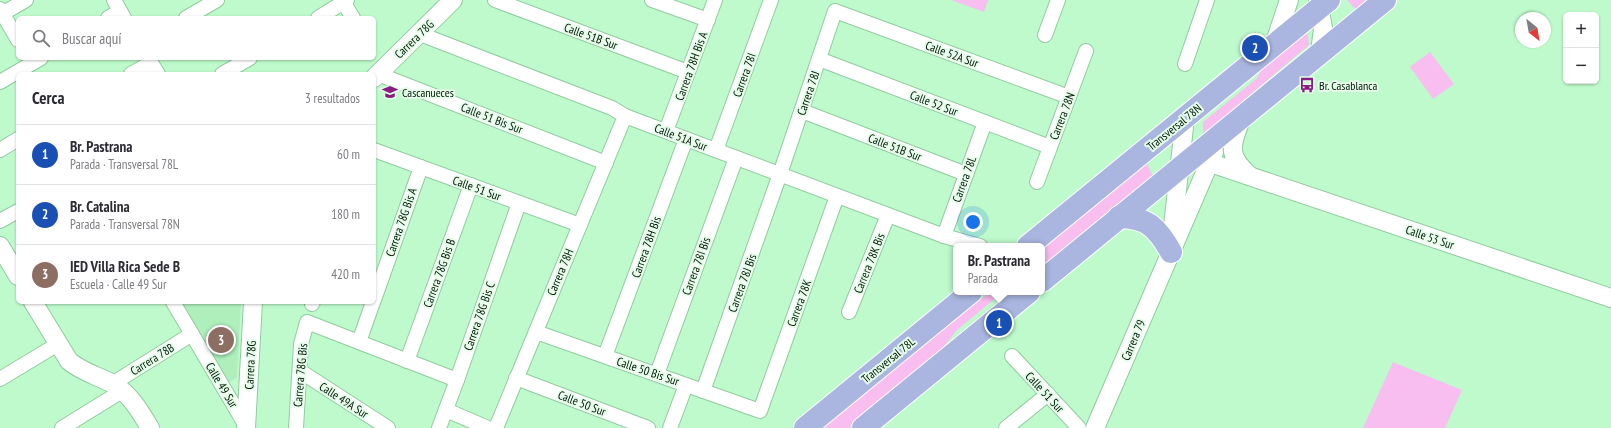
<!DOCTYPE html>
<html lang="es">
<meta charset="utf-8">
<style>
:root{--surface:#fff;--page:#f7f7f7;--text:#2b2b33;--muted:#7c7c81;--line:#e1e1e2;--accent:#7c3aed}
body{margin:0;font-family:"PT Sans Narrow",sans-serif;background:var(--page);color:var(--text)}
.controls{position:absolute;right:12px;top:12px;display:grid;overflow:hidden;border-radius:6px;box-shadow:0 1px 3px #0004}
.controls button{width:36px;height:36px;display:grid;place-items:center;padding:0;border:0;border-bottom:1px solid var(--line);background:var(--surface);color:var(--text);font:20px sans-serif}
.compass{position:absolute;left:1515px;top:12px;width:36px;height:36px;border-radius:50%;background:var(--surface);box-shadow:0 1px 3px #0004;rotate:149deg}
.you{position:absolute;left:973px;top:222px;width:14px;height:14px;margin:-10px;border:3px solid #fff;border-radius:50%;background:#1a73e8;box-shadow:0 0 0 6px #1a73e833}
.badge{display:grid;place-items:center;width:26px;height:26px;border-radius:50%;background:var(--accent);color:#fff;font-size:13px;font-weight:700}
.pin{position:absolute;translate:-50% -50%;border:2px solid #fff;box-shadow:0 1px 4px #0006}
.popup{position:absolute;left:953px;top:243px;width:92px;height:52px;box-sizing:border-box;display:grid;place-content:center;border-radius:6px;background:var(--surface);filter:drop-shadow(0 1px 3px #0005);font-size:13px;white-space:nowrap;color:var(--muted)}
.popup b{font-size:15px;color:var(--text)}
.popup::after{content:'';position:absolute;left:50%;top:100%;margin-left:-8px;border:8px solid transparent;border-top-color:var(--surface)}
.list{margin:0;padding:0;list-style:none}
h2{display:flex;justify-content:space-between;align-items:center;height:52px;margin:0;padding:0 16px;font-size:17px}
h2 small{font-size:13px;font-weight:400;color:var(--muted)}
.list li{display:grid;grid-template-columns:26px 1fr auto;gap:12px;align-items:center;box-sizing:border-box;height:60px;padding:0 16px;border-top:1px solid var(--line)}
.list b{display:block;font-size:15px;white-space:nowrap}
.list p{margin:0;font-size:13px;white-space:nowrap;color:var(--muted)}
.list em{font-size:13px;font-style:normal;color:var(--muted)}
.icon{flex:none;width:22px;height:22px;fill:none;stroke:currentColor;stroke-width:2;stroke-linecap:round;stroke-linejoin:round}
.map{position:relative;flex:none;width:1611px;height:428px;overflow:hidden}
.search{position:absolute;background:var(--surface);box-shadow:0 1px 3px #0004;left:16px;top:16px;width:360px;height:44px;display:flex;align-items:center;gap:10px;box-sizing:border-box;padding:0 14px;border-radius:6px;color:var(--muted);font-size:15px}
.panel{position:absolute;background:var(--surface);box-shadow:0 1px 3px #0004;left:16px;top:72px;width:360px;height:232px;border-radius:6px}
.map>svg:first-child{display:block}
.built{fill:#aeefbc}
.green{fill:#f9bef0}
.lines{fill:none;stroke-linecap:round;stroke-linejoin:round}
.minor-casing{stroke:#91cb9f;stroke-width:16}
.tertiary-casing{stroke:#91cb9f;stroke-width:20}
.primary-casing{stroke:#fff;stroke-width:24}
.minor{stroke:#fff;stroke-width:14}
.tertiary{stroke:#fff;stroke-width:18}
.primary{stroke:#aab6e0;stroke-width:22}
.labels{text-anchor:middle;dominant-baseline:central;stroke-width:4;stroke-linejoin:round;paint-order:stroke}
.street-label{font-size:12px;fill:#021707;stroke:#e6fdea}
.poi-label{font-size:12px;fill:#021707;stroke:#e6fdea;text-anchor:start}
</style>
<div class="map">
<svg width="1611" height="428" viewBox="0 0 1611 428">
<rect width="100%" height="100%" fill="#befacc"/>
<path class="built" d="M 180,302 L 241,302 L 237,377 L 228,383 Z"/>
<g class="green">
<path d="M 951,0 L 988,0 L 984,12 Z"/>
<path d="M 1347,0 L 1371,0 L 1357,11 Z"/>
<path d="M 1307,29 L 1309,45 C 1273,75 1239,105 1203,134 L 1203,122 L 1256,79 L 1265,64 Z"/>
<path d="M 1430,52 L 1454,84 L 1433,99 L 1410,67 Z"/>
<path d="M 1146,161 L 1153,177 L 1042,271 L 1042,248 Z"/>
<path d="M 990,292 L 1003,292 L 957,330 L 930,364 L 850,428 L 821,428 Z"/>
<path d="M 1390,361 L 1462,390 L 1445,428 L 1363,428 L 1393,362 Z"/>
</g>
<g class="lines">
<g class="minor-casing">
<g id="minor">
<path d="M 114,0 L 124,18"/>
<path d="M 342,0 L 353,18"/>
<path d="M 495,0 L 688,72"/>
<path d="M 652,0 L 708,20"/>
<path d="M 0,9 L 18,40"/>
<path d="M 0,15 L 26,0"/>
<path d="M 108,18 L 120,11"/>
<path d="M 186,18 L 217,0"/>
<path d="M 318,18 L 347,0"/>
<path d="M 420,34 L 612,108 L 625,116 L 944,236 L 980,246"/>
<path d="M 1045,35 L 1058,0"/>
<path d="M 148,58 L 158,74"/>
<path d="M 819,59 L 1050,147"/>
<path d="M 1185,64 L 1207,0"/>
<path d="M 131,74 L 151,63"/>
<path d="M 222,74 L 250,58"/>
<path d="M 378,74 L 606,163"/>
<path d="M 0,82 L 41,58"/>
<path d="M 802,111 L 966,174"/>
<path d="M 666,131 L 715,0"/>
<path d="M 0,150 L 18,139"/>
<path d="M 374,150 L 580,225"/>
<path d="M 716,150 L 771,0"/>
<path d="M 1037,182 L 1086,51"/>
<path d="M 0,221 L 18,211"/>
<path d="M 944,236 L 985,122"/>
<path d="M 374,300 L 421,167"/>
<path d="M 173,302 L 246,426"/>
<path d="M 312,304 L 313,302"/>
<path d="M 849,312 L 888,215"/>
<path d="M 536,332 L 760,411 L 837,196"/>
<path d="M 359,342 L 373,302"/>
<path d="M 605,356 L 686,139"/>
<path d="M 1012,356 L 1079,428"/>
<path d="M 407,361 L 471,185"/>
<path d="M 300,371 L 388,428"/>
<path d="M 657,374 L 736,158"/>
<path d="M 516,378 L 648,428"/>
<path d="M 0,379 L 58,344"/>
<path d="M 112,384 L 192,334"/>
<path d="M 703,391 L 780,174 L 835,11 L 1069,97"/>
<path d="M 446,410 L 488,428"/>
<path d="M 62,428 L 122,391"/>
<path d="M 296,428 L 301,344 L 307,322 L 457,380"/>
<path d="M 439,428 L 457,380 L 519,203"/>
<path d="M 496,428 L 625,116"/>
<path d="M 670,428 L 686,385"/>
<path d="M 1006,428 L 1048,394"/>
</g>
</g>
<g class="tertiary-casing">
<g id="tertiary">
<path d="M 1318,0 L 1323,28 L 1320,53"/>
<path d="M 1274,45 L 1289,0"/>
<path d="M 374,78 L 453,0"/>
<path d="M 1242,117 C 1232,143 1225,154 1249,175"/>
<path d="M 1193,157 L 1611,298"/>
<path d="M 1172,235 L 1185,118"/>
<path d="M 0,246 L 18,276"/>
<path d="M 33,302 L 69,361 C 82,372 98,376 113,384 C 130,394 140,411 150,428"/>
<path d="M 246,428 L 253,302"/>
<path d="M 1095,428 L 1214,152"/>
</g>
</g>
<g class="primary-casing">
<g id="primary">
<path d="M 1119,217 C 1148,217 1158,229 1171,252"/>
<path d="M 1028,246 L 1329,0"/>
<path d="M 1042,281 L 1385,0"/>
<path d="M 805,428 L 971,292"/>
<path d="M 863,428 L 1029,292"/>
</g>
</g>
<use href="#minor" class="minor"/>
<use href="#tertiary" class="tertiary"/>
<use href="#primary" class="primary"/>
</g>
<defs>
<g id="bus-bare" transform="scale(1.2)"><path d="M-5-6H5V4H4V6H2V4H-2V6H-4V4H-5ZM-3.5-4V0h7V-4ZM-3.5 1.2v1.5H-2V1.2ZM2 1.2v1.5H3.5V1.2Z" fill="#8a1d82" stroke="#e6fdea" stroke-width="2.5" paint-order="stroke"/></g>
<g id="school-bare" transform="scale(1.2)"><path d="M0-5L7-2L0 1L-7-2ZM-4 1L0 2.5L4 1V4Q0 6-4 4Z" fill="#8a1d82" stroke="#e6fdea" stroke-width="2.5" paint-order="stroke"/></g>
</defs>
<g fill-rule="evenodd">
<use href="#bus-bare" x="1307" y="85"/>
<use href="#school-bare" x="390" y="92"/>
</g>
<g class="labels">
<g class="street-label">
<text transform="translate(591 36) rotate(20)">Calle 51B Sur</text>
<text transform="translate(414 39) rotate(-44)">Carrera 78G</text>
<text transform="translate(952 54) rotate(20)">Calle 52A Sur</text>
<text transform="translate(691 66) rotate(-70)">Carrera 78H Bis A</text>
<text transform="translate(744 75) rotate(-70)">Carrera 78I</text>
<text transform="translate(808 93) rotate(-71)">Carrera 78J</text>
<text transform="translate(934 103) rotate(21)">Calle 52 Sur</text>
<text transform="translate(1062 116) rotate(-69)">Carrera 78N</text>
<text transform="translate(492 118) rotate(21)">Calle 51 Bis Sur</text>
<text transform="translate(1174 127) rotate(-39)">Transversal 78N</text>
<text transform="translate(681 137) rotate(21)">Calle 51A Sur</text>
<text transform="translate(895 147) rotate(21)">Calle 51B Sur</text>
<text transform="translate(964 179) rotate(-70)">Carrera 78L</text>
<text transform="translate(477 188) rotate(20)">Calle 51 Sur</text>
<text transform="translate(401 222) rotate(-71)">Carrera 78G Bis A</text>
<text transform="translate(1430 237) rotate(19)">Calle 53 Sur</text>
<text transform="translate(646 247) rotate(-70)">Carrera 78H Bis</text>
<text transform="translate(869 263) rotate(-68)">Carrera 78K Bis</text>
<text transform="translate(696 266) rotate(-70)">Carrera 78I Bis</text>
<text transform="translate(560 272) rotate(-67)">Carrera 78H</text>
<text transform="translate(439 273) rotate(-70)">Carrera 78G Bis B</text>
<text transform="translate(742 283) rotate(-70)">Carrera 78J Bis</text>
<text transform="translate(799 303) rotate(-70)">Carrera 78K</text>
<text transform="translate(479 316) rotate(-71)">Carrera 78G Bis C</text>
<text transform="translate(1133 340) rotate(-67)">Carrera 79</text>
<text transform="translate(152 359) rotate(-32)">Carrera 78B</text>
<text transform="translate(888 360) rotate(-39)">Transversal 78L</text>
<text transform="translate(250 365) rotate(-87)">Carrera 78G</text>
<text transform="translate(648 371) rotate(19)">Calle 50 Bis Sur</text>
<text transform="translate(300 375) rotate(-85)">Carrera 78G Bis</text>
<text transform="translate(222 385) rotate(59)">Calle 49 Sur</text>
<text transform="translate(1045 392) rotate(47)">Calle 51 Sur</text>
<text transform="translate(344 400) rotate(33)">Calle 49A Sur</text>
<text transform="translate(582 403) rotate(21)">Calle 50 Sur</text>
</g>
<g class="poi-label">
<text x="1319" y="85">Br. Casablanca</text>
<text x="402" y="92">Cascanueces</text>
</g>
</g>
</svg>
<div class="controls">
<button>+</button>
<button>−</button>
</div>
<svg class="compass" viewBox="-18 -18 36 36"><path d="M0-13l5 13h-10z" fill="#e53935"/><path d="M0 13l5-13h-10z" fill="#7c7c81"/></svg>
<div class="you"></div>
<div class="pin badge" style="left:999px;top:323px;background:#1a4fb4">1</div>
<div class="popup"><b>Br. Pastrana</b>Parada</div>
<div class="pin badge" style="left:1255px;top:48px;background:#1a4fb4">2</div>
<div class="pin badge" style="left:221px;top:340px;background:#8d6e63">3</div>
<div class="search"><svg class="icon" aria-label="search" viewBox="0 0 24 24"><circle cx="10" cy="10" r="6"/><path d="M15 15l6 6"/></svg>Buscar aquí</div>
<section class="panel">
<h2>Cerca<small>3 resultados</small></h2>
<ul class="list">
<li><span class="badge" style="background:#1a4fb4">1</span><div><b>Br. Pastrana</b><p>Parada · Transversal 78L</p></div><em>60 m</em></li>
<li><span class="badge" style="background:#1a4fb4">2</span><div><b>Br. Catalina</b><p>Parada · Transversal 78N</p></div><em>180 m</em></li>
<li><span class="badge" style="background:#8d6e63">3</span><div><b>IED Villa Rica Sede B</b><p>Escuela · Calle 49 Sur</p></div><em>420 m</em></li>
</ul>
</section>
</div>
